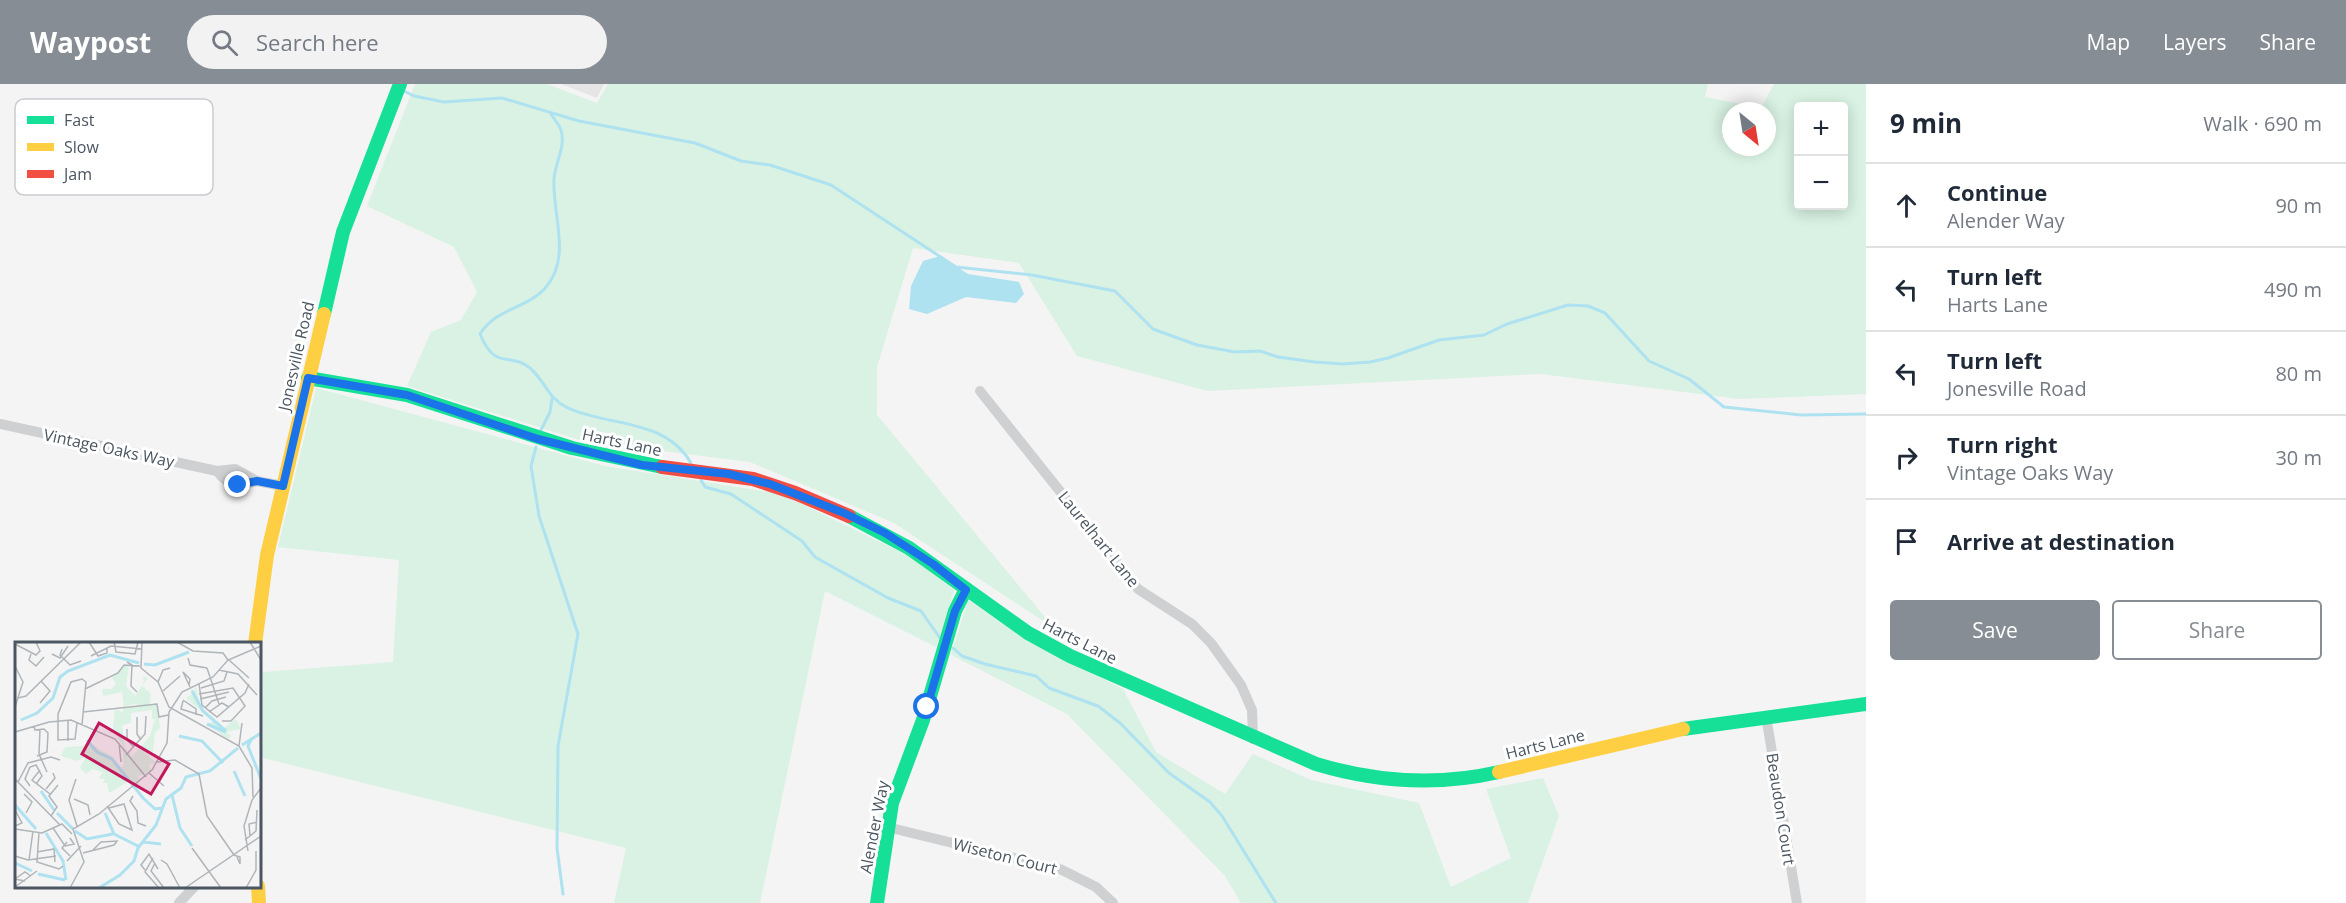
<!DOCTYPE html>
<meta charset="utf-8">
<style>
:root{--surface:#fff;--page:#f2f2f3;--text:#1f2937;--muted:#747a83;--line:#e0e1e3;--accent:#868d94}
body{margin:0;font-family:"Open Sans",sans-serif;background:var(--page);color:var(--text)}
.controls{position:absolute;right:18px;top:18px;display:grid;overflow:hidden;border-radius:6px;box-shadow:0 3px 15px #0003}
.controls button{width:54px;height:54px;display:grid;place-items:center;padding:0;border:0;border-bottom:2px solid var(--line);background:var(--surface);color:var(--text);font:30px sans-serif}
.compass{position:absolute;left:1722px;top:18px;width:54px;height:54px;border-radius:50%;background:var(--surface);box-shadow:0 3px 15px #0003;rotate:150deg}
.stop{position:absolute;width:18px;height:18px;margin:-14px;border:4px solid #1a73e8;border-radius:50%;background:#fff}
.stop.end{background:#1a73e8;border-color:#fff;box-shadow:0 2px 6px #0008}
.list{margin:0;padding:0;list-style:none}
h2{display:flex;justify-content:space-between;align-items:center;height:78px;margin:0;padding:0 24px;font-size:26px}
h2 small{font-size:20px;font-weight:400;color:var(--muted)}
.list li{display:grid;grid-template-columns:39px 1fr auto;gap:18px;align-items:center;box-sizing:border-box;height:84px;padding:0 24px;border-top:2px solid var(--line)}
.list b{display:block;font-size:22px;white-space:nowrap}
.list p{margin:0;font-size:20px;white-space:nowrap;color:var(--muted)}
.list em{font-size:20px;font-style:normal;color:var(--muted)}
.actions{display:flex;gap:12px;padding:18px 24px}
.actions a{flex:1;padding:14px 0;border:2px solid var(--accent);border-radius:6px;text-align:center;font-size:21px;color:var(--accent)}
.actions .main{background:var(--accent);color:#fff}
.icon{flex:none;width:33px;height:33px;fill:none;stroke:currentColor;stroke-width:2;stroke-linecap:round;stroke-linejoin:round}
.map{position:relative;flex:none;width:1866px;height:819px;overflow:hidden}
header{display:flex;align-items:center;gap:36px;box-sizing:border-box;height:84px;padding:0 30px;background:var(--accent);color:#fff}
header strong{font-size:28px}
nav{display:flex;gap:33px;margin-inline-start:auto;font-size:21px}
.search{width:420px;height:54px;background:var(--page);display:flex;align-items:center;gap:15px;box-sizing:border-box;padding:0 21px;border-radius:33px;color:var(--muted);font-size:22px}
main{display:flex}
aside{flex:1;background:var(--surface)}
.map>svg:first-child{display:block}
.education{fill:#e6e5e6}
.green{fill:#d9f2e3;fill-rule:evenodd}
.water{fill:#aee2f0}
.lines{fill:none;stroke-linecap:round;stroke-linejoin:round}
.stream{stroke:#aee2f0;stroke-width:3}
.street{stroke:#ced0d2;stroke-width:10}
.fast{stroke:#16e098;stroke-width:14}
.slow{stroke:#ffcf43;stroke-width:14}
.jam{stroke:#f24e42;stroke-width:14}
.route{stroke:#1a73e8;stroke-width:8}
.labels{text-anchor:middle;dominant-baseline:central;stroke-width:6;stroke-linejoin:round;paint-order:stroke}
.street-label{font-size:16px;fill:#4a5661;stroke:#fff}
.inset-river{fill:none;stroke:#aee2f0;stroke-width:3}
.inset-road{fill:none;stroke:#b0b5b9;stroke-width:1.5}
.view{fill:#c2185b;fill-opacity:0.15;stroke:#c2185b;stroke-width:3}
.inset-edge{fill:none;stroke:#4a5661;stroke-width:3}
.key{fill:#fff;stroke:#c9ccd0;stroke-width:1.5}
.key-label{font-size:16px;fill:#4a5661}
</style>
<header>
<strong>Waypost</strong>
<div class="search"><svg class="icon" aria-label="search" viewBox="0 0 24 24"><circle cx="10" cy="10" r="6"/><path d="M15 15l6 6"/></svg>Search here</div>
<nav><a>Map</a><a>Layers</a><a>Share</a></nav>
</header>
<main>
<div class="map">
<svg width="1866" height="819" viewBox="0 0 1866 819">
<rect width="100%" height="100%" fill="#f4f4f4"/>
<path class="education" d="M 561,0 L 604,0 L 597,14 Z"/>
<g class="green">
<path d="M 415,0 L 547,0 L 597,19 L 608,0 L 1708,0 L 1705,13 L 1761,24 L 1774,0 L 1866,0 L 1866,310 L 1739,315 L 1541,290 L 1208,307 L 1077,272 L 1019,179 L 913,164 L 877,283 L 877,331 L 1054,544 L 894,439 L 750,378 L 583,357 L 407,302 L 431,248 L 461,236 L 477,208 L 454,163 L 367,122 ZM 1798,22 L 1844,22 L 1844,122 L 1798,122 ZM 1731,27 L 1767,27 L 1767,63 L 1731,63 Z"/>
<path d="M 316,304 L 605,382 L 781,410 L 909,472 L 954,506 L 936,563 L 825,507 L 760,819 L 614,819 L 626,764 L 263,674 L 263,588 L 393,578 L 399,476 L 278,463 Z"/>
<path d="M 968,516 L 1026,556 L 1123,605 L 1156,668 L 1225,710 L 1253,670 L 1311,696 L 1419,719 L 1451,803 L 1511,774 L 1486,705 L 1543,694 L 1559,732 L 1528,819 L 1241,819 L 1225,792 L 1067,630 L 951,571 Z"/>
</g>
<path class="water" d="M 940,172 L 968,190 L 1019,198 L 1024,210 L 1016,219 L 966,213 L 927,230 L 909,225 L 911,202 L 923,177 Z"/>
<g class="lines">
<g class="stream">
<path d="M 404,7 L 414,12 L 444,18 L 502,14 L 579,37 L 695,59 L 741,77 L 770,81 L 831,101 L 956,183 L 1032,191 L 1115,207 L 1153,245 L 1197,261 L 1235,268 L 1260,267 L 1278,273 L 1315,278 L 1343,280 L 1370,278 L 1388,274 L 1439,256 L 1484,251 L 1507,240 L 1568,221 L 1588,222 L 1605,229 L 1649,277 L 1689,295 L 1724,323 L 1801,331 L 1866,330"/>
<path d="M 551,30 C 554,35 559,40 561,46 C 566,63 555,79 554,95 C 552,130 572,173 546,203 C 529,224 496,224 480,250 C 496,288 509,267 530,284 C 546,298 547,314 568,324 C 610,343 665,334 691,379"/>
<path d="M 540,348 L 550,328 L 552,315"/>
<path d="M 536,363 L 531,382 L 539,432 L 578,550 L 558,662 L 557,764 L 563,810"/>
<path d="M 701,396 L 705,403 L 731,410 L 802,457 L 815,473 L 888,514 L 921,527 L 940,554"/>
<path d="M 953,564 L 962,572 L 985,580 L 1036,592 L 1049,604 L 1098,622 L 1120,639 L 1169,689 L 1210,718 L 1222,732 L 1276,819"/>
</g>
<g class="street">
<path d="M 980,307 L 1138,505 L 1192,540 L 1211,559 L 1241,601 L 1252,626 L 1253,655"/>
<path d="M 0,340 L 217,387 L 235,385 L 257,397 L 283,402"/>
<path d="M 217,387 C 228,403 240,402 257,397"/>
<path d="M 1766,632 L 1797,819"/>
<path d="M 887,743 L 1060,785 L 1096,803 L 1113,819"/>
<path d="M 179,819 L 195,802"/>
</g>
<g class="fast">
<path d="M 324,230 L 343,148 L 400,0"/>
<path d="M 308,294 L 407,311 L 572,364 L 662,383"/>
<path d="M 849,432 L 909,464 L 1028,549 L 1070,572 L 1316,680 C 1376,698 1438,702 1499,688"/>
<path d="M 1683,645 L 1866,620"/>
<path d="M 877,819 L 892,719 L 923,636 L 955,527 L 966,505"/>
</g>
<g class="slow">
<path d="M 255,560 L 267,471 L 324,230"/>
<path d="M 1499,688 L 1683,645"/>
<path d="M 258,802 L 259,819"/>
</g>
<path class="jam" d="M 662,383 L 753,395 L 795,409 L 849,432"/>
</g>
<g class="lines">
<path class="route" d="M 238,401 L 257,397 L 283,402 L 308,294 L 407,311 L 538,355 L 642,381 L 729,390 L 770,400 L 844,429 L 885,449 L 933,480 L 966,506 L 955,527 L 927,623"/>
</g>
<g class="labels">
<g class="street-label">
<text transform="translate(296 272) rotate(-77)">Jonesville Road</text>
<text transform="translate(622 358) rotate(12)">Harts Lane</text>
<text transform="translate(109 364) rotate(12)">Vintage Oaks Way</text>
<text transform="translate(1099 455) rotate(51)">Laurelhart Lane</text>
<text transform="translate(1080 557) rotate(27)">Harts Lane</text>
<text transform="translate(1545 660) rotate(-14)">Harts Lane</text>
<text transform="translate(1781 725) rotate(81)">Beaudon Court</text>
<text transform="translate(874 743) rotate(-79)">Alender Way</text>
<text transform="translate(1005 772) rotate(14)">Wiseton Court</text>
</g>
</g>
<g transform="translate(15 558)">
<rect width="246" height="246" fill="#f4f4f4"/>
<path d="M 109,24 L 114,24 L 111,44 L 120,54 L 129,40 L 128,34 L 133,36 L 127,44 L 136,52 L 135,62 L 142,61 L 145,86 L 140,91 L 138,111 L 132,107 L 129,110 L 141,121 L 134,122 L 136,129 L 123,134 L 125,140 L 119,144 L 114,139 L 94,151 L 92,141 L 88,141 L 90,137 L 84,136 L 88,130 L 77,127 L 71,132 L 65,126 L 71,114 L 62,119 L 46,114 L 50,105 L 69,104 L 72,100 L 98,115 L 105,126 L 109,123 L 107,102 L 99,91 L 94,91 L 98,87 L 100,67 L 108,70 L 108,66 L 122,64 L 122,61 L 109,65 L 107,50 L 88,54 L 87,47 L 96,47 L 101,42 L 97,35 ZM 137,68 L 137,77 L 140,77 L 135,94 L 117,115 L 110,106 L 107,83 L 116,81 L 116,71 ZM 181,44 L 185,66 L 209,86 L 221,77 L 226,87 L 211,90 L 216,94 L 213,97 L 193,83 L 198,79 L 171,56 L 177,52 L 175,46 L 179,49 Z" fill="#d9f2e3" fill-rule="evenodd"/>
<path class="inset-river" d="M 129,22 L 140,23 L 174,10M 177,49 L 188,69 L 211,89M 6,78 L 22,71 L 38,56 L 45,35 L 53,29 L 95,13 L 124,21M 192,82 L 211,90M 164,94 L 187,99 L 208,121M 237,96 L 233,104 L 246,137M 72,98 L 82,110 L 97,117 L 128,156 L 140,167 L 147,166M 227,103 L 246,91M 219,129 L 230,154M 26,149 L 39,168M 157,153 L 165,186 L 177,204M 0,163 L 21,187M 42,171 L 58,187M 90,171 L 99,192 L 123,204M 60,189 L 72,197 L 98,192M 31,191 L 48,219 L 51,238M 128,200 L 146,202M 0,221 L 17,229M 23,232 L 50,238M 84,246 L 105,233 L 119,219 L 123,206 L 141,183 L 151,157 L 166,146 L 171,135 L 195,129 L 223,106"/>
<path class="inset-road" d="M 74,0 L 83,14 L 92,11 L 92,6M 99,0 L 101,10 L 120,12 L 123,0M 127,0 L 126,26 L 143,40 L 154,65 L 224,104 L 237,126 L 238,155M 162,0 L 178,9 L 208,11 L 213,18M 235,0 L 246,18M 0,2 L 21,13 L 25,9 L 21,0M 47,7 L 45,13 L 55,23 L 66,19M 16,12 L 14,18 L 21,24 L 29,15M 37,12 L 45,16 L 53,4M 76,14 L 96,4 L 127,7M 173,16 L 175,23 L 192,26M 214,18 L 234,36M 112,20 L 117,23 L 116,44 L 122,50M 0,24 L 8,40 L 0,65M 192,26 L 204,62M 204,28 L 223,32 L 242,53M 143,40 L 148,28 L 155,26M 184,42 L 187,63 L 202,75 L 230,51 L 234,42M 174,43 L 175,37 L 168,30 L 175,45M 186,46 L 209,39 L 212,30M 70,47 L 103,31 L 109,23 L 125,24M 148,49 L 165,34M 184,52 L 218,46 L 230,64 L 216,79 L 207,79M 3,56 L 11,54 L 66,0M 185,57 L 214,50M 168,58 L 181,67 L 181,73M 168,59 L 166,67 L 188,74M 25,61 L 35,49 L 26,39M 190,66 L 197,59 L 211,55M 68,70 L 142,62 L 144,75 L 153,73M 194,70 L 207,61 L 214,65M 122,75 L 122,92 L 126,98M 53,78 L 53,99M 62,81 L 60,97 L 43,98 L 43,72 L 56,40 L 67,37 L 71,40 L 67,83M 19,84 L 20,88 L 29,87 L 33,91 L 32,110 L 22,114M 25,87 L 24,112 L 32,130M 112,87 L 112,98 L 119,105M 0,90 L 34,80 L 56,78 L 100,97 L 131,135M 104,101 L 106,120M 224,104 L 227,81M 111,113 L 130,92 L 131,74M 142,120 L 160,118 L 184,132 L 192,174 L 219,213 L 225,215 L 225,222 L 222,215M 25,128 L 17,138 L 35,152M 134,131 L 149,144M 0,137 L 45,183M 61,137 L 54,158 L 62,184M 3,140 L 13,121 L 36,115 L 45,118M 15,144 L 10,137 L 15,125 L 21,123 L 27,134 L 21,142M 31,147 L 40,136 L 38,131M 9,152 L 17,160 L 11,171M 118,154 L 115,159 L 122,169 L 123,181 L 131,184M 59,157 L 73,163 L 75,173M 92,164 L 104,182 L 117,188 L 109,162 L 94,166M 0,168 L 7,181 L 0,184M 36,174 L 42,165 L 34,154 L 43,143M 38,186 L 50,204 L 59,202 L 55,196M 0,187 L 27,191 L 47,182 L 57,192M 24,190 L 22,220 L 44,227 L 48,224M 235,194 L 234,182 L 242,180M 230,198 L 241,189 L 242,168M 52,200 L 47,206 L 55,214M 177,206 L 206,246M 233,209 L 229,184 L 237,158 L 246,146M 22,210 L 39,207 L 40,220M 68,211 L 99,203 L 102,199 L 86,200 L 78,208M 0,214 L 13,218 L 41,214M 138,216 L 130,230 L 144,246M 14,218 L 18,189M 146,218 L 152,222 L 165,246M 52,219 L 66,204M 140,221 L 136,229 L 149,246M 130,228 L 126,223 L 134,212 L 143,227M 10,239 L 0,237 L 10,230 L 16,234M 0,245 L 22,229M 55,246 L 69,220 L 58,187 L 84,172 L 137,128 L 152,101 L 154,70 L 167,50 L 198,35 L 213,18 L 246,4M 170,246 L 246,194M 231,246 L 241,228 L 241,209"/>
<path class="view" d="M 84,81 L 154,122 L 136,152 L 67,112 Z"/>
<rect width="246" height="246" class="inset-edge"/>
</g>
<rect x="15" y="15" width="198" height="96" rx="9" class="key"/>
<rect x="27" y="32" width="27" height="8" fill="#16e098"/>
<rect x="27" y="59" width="27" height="8" fill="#ffcf43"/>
<rect x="27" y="86" width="27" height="8" fill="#f24e42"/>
<g class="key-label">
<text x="64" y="42">Fast</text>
<text x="64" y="69">Slow</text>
<text x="64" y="96">Jam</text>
</g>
</svg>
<div class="controls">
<button>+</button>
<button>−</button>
</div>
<svg class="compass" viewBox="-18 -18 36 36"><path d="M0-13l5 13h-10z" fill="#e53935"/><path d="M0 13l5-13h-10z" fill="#747a83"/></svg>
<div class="stop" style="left:927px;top:623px"></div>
<div class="stop end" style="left:238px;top:401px"></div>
</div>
<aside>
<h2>9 min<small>Walk · 690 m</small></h2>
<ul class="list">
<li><svg class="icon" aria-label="ahead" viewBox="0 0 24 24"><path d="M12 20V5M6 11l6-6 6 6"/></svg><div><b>Continue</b><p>Alender Way</p></div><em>90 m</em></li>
<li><svg class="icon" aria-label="left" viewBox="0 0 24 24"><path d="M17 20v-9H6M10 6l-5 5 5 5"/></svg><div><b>Turn left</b><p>Harts Lane</p></div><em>490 m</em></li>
<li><svg class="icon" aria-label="left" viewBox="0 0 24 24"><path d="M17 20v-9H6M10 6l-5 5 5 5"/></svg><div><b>Turn left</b><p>Jonesville Road</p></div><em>80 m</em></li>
<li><svg class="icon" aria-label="right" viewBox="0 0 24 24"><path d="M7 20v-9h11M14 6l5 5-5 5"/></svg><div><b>Turn right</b><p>Vintage Oaks Way</p></div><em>30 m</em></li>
<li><svg class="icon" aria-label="arrive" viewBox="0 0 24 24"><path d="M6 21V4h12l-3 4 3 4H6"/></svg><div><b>Arrive at destination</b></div></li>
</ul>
<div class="actions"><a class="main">Save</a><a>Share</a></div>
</aside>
</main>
